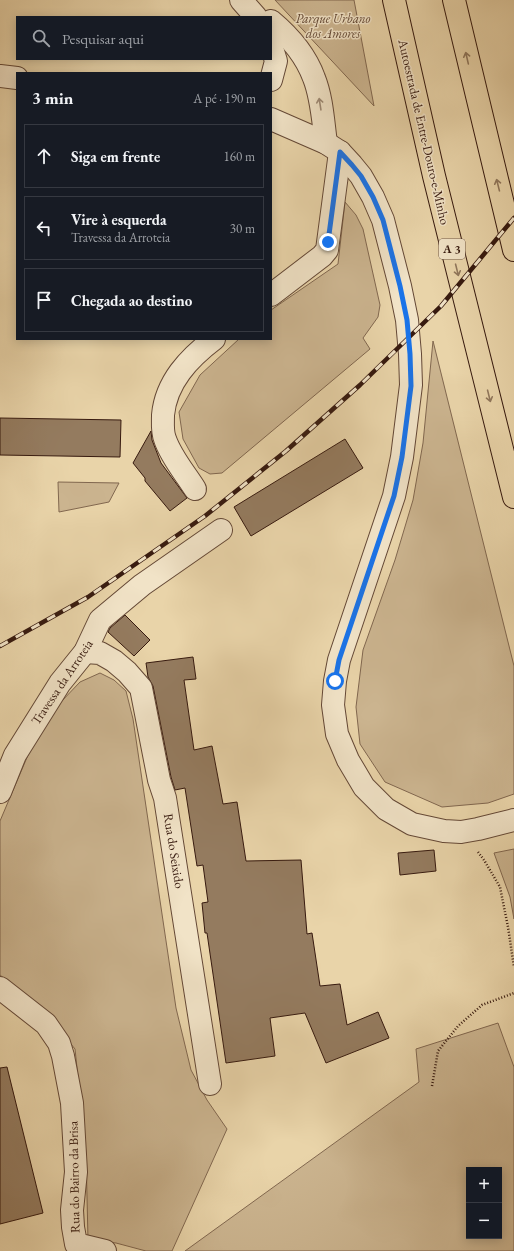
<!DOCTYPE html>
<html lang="pt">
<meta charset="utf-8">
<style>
:root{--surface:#171b24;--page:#242831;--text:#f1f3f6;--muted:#9ea1a6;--line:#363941}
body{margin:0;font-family:"EB Garamond",serif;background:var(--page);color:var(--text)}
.controls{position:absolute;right:12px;bottom:12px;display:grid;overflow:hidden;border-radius:0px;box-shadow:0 2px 10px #0003}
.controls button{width:36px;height:36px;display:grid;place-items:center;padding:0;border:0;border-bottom:1px solid var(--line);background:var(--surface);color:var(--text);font:20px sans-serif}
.stop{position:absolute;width:12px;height:12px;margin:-9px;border:3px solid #1a73e8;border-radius:50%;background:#fff}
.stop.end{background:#1a73e8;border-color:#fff;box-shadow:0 1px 4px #0008}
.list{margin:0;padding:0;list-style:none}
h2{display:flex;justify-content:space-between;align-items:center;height:52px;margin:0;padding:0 16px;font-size:17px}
h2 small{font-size:13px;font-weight:400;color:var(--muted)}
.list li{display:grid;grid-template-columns:26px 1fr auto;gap:12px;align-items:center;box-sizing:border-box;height:64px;margin:0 8px 8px;padding:0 8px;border:1px solid var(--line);border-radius:0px}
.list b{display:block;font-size:15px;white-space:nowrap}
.list p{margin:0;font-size:13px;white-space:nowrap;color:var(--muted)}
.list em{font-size:13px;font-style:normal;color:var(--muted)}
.icon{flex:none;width:22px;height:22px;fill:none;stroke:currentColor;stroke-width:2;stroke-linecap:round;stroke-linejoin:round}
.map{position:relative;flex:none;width:514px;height:1251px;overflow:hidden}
.search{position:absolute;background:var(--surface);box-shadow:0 2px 10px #0003;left:16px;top:16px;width:256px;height:44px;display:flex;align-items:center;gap:10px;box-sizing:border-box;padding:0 14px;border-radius:0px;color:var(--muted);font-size:15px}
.panel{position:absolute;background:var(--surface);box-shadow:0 2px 10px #0003;left:16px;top:72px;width:256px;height:268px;border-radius:0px}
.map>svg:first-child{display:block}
.green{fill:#cbb48f;stroke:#81674f;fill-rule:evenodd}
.building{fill:#947b5f;stroke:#371a0f}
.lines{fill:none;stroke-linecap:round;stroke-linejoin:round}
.minor-casing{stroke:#644836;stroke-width:24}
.highway-casing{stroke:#371a0f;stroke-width:24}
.path{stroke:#371a0f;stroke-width:2.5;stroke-dasharray:1 2;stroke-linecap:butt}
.minor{stroke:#f1e3c7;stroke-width:22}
.highway{stroke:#e9d4a9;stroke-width:22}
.rail-casing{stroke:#371a0f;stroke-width:4.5}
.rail{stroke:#f1e3c7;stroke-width:3;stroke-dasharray:9;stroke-linecap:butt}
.oneway{stroke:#90775c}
.oneway2{stroke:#9d8974}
.route{stroke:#1a73e8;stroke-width:5}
.labels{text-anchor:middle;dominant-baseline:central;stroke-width:3;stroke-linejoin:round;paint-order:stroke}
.shield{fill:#f1e3c7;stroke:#6f5646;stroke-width:1}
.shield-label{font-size:12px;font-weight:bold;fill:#371a0f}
.park-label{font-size:13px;font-style:italic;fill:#634835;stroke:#f1e3c7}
.street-label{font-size:13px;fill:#371a0f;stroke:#f1e3c7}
</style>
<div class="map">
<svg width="514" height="1251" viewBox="0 0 514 1251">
<rect width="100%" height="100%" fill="#e9d4a9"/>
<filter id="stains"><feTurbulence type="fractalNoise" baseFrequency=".005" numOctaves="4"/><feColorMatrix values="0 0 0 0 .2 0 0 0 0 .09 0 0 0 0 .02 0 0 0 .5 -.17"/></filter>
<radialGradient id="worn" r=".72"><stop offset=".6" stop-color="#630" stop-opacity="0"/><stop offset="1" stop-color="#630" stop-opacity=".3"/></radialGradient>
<g class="green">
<path d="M 275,0 L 354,0 L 374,106 Z"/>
<path d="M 345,202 L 356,215 L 363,229 L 380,305 L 378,317 L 363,338 L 370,349 L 222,473 L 210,474 L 199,468 L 183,439 L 179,412 L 200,375 L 239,339 L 271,339 L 271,310 L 338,264 Z"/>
<path d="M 433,341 L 514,666 L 514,794 L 488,803 L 442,807 L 385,782 L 360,744 L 356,707 L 363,650 L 395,560 L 413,500 L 423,443 Z"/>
<path d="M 58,482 L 119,483 L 109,502 L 59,512 Z"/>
<path d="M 100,673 L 114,680 L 126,691 L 133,719 L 176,1008 L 191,1070 L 207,1100 L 227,1129 L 172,1251 L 146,1251 L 116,1243 L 88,1240 L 86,1153 L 75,1049 L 44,1011 L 0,975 L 0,821 L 31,748 L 59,704 L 80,682 Z"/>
<path d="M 514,849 L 514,919 L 510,897 L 494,853 Z"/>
<path d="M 498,1023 L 514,1067 L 514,1251 L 185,1251 L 419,1082 L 416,1049 ZM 469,1170 L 499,1170 L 499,1236 L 469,1236 Z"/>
</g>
<g class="building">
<path d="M 0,418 L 121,420 L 120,457 L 0,455 Z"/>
<path d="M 151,431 L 152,440 L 161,463 L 187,498 L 170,511 L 145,481 L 145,478 L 133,463 Z"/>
<path d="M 345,439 L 363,468 L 251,536 L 234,507 Z"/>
<path d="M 125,615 L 150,640 L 134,656 L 108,632 L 110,628 Z"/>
<path d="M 193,657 L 196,679 L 184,680 L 194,750 L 212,746 L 223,804 L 237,802 L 246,861 L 301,860 L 307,934 L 312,933 L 320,986 L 340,984 L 347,1025 L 378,1012 L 389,1038 L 326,1063 L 305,1013 L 270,1018 L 275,1056 L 226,1063 L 207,933 L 205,933 L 202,903 L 208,902 L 203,865 L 197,866 L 185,788 L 175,790 L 171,777 L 153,686 L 148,677 L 146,663 Z"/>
<path d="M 434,850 L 436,871 L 400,875 L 398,853 Z"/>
<path d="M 7,1067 L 43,1213 L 0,1224 L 0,1068 Z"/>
</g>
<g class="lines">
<g class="minor-casing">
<g id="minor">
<path d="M 241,0 L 256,17"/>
<path d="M 271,21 C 289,36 306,56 314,78 C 322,98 323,121 326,143"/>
<path d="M 271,45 L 276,61 L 271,80"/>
<path d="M 0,76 L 17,78"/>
<path d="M 271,119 L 326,143 L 340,152 L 352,165 L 361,176 L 373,197 L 383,220 L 400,286 L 407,320 L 410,354 L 411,385 L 402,457 L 394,496 L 339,660 L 335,681 L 333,705 L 337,734 L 348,760 L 364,787 L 386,809 L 412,824 L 444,831 L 461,832 L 478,829 L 514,820"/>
<path d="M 271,295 L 322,256 L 327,250 L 340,152"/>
<path d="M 195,489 C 185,473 171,457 165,439 C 162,432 163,423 163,415 C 166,382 189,358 214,339"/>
<path d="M 85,652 L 100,653 L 114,661 L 127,672 L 141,688 L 159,780 L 165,798 L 210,1084"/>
<path d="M 0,792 L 15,755 L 60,683 L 85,652 L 100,620 L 142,585 L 221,530"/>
<path d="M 0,988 L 46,1024 L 59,1043 L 63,1056 L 72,1103 L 76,1172 L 72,1210 L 73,1227 L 76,1244 L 105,1251"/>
</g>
</g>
<g class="highway-casing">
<g id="highway">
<path d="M 394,0 L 434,176 L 514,497"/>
<path d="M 454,0 L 514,250"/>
</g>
</g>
<g class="path">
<path d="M 478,852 L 484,860 L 500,887 L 508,927 L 514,967"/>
<path d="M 432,1086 L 438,1051 L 458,1026 L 482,1005 L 514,993"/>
</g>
<use href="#minor" class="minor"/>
<use href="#highway" class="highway"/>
<g class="rail-casing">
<path id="rail" d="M 0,646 L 88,597 L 205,516 L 286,451 L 360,385 L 441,306 L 514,218"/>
</g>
<use href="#rail" class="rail"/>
</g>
<defs><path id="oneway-shaft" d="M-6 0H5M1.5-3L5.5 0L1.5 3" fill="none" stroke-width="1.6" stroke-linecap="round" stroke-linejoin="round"/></defs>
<g class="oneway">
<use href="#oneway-shaft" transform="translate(467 58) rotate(-103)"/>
<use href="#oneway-shaft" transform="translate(498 185) rotate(-104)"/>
<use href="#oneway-shaft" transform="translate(457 270) rotate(76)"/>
<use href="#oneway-shaft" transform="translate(489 396) rotate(76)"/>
</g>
<use class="oneway2" href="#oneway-shaft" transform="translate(320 104) rotate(-99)"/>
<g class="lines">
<path class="route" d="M 328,242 L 340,152 L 352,165 L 361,176 L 373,197 L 383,220 L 400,286 L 407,320 L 410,354 L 411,386 L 402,457 L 394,496 L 339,660 L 335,681"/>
</g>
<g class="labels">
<rect class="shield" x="439" y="239" width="26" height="20" rx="3"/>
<g class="shield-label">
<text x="452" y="249">A 3</text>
</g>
<g class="park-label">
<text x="333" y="18">Parque Urbano<tspan x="333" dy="15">dos Amores</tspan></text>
</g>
<g class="street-label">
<text transform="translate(424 132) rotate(77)">Autoestrada de Entre-Douro-e-Minho</text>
<text transform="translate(62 682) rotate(-56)">Travessa da Arroteia</text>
<text transform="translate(174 851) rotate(81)">Rua do Seixido</text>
<text transform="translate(74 1177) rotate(-91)">Rua do Bairro da Brisa</text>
</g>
</g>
<rect width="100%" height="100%" filter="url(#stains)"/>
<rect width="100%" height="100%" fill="url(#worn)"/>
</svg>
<div class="controls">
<button>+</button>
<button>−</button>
</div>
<div class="stop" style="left:335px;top:681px"></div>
<div class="stop end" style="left:328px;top:242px"></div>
<div class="search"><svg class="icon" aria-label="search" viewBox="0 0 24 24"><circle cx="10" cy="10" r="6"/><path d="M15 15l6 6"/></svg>Pesquisar aqui</div>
<section class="panel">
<h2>3 min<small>A pé · 190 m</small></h2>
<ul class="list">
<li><svg class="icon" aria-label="ahead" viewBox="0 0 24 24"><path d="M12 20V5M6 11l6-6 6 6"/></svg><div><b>Siga em frente</b></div><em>160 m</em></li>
<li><svg class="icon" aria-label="left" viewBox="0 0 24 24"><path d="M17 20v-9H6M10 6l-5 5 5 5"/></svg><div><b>Vire à esquerda</b><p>Travessa da Arroteia</p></div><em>30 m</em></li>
<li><svg class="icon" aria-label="arrive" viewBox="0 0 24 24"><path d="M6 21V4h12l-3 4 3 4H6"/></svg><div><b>Chegada ao destino</b></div></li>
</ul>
</section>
</div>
